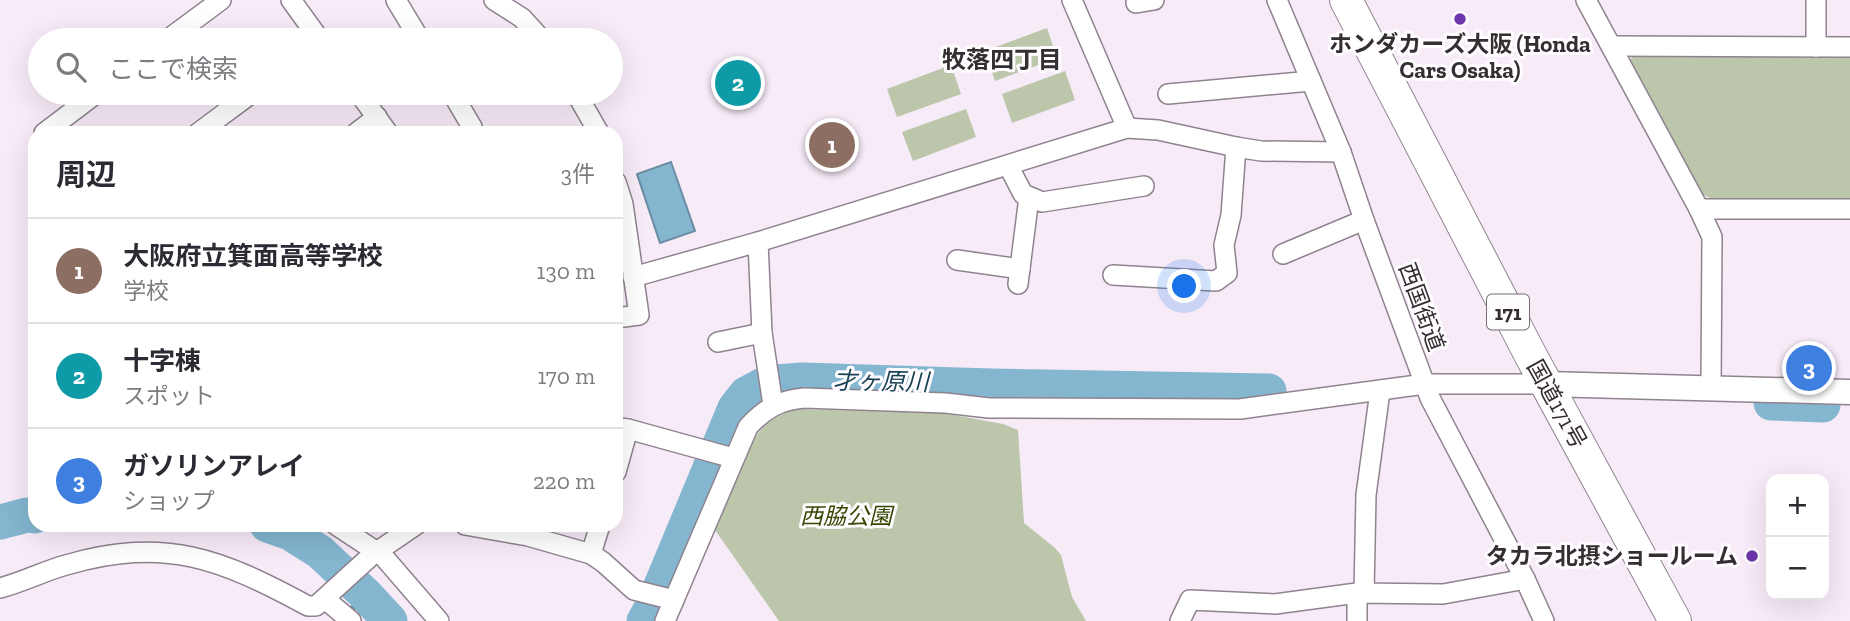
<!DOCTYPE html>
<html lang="ja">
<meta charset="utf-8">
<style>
:root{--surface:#fff;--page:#f7f7f7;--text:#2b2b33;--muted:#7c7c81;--line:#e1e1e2;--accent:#0b8043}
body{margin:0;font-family:"Zilla Slab","Noto Sans JP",serif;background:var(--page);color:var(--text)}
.controls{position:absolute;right:21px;bottom:21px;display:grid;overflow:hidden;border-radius:14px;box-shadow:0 7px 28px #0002}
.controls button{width:63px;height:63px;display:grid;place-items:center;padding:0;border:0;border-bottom:2px solid var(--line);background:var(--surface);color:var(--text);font:35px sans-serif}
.you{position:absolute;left:1185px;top:287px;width:24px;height:24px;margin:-18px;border:5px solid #fff;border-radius:50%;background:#1a73e8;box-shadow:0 0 0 10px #1a73e833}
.badge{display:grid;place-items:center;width:46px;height:46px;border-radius:50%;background:var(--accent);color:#fff;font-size:23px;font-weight:700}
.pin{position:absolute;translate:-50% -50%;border:4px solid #fff;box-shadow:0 2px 7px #0006}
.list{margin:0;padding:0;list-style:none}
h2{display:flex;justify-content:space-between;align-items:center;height:91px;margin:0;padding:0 28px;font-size:30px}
h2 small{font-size:23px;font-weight:400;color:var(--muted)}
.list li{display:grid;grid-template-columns:46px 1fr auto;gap:21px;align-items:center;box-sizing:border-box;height:105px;padding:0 28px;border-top:2px solid var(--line)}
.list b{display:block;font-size:26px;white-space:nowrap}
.list p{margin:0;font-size:23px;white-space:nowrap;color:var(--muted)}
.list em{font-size:23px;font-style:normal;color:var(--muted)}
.icon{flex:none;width:38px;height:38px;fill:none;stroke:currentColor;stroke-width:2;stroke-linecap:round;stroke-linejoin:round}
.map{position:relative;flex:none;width:1850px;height:621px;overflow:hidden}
.search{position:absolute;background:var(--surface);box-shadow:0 7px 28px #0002;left:28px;top:28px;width:595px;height:77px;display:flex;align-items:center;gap:18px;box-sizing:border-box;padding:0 24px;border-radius:38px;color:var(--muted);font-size:26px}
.panel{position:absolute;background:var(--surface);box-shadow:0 7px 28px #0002;left:28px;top:126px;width:595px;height:406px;border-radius:21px}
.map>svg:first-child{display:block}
.green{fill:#bbc6aa}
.water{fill:#84b6d0;stroke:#6b8da1;stroke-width:2}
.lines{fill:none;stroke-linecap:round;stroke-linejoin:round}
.stream{stroke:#6b8da1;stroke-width:6}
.river{stroke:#84b6d0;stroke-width:35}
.minor-casing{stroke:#8e838e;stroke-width:22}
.tertiary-casing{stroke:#8e838e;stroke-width:27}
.trunk-casing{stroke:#8e838e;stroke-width:34}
.minor{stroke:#fff;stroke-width:19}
.tertiary{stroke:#fff;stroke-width:24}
.trunk{stroke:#fff;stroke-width:32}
.poi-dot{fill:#6d36ac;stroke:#fffcff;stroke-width:2.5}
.labels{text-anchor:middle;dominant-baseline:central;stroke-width:6;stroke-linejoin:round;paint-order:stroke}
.shield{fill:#fffcff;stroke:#706c70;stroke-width:2}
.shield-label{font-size:21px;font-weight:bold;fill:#322e32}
.poi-label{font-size:23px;font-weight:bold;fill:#322e32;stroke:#fffcff}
.street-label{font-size:23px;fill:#322e32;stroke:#fffcff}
.park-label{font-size:23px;font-style:italic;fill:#354800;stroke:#fffcff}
.neighbourhood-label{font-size:24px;font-weight:bold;fill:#322e32;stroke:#fffcff}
.water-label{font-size:24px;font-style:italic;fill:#1a4357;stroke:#fffcff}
</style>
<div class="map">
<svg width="1850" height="621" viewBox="0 0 1850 621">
<rect width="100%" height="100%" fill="#f7ebf8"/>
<g class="green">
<path d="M 1047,28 L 1057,58 L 995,81 L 985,51 Z"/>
<path d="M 1635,55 L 1850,58 L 1850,201 L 1712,199 L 1693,190 L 1628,61 Z"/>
<path d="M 951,65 L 961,94 L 897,117 L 887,89 Z"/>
<path d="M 1065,71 L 1075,100 L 1012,123 L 1002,94 Z"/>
<path d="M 966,109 L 976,137 L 913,161 L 902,132 Z"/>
<path d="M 796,409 L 943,413 L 1003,424 L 1018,430 L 1024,523 L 1055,548 L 1061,555 L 1072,597 L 1086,621 L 779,621 L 715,530 L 750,445 C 761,426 774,416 796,409 Z"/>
</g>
<path class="water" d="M 671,162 L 695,231 L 660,243 L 637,174 Z"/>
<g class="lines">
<path class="stream" d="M 348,614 L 365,594"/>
<g class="river">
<path d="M 1771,403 L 1823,405"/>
<path d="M 0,522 L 27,515 L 35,516"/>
<path d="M 267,525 L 290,533 L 320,552 L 365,594 L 390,621"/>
<path d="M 644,621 L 653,605 L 735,408 L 746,394 L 761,386 L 775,382 L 802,380 L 991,386 L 1269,391"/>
</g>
<g class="minor-casing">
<g id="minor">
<path d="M 291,0 L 320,40"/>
<path d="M 396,0 L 420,40"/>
<path d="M 494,0 L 522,18 L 542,40"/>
<path d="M 1072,0 L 1127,128"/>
<path d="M 1277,0 L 1341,152 L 1364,220 L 1430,398 L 1525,579 L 1544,621"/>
<path d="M 1586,0 L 1699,209 L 1712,237 L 1711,387"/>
<path d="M 1136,3 L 1154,0"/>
<path d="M 167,40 L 221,0"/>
<path d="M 1611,46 L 1850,47"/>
<path d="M 1816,47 L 1816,0"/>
<path d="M 359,93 L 388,133"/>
<path d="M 452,93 L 472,127 L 473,133"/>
<path d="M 576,93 L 599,133"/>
<path d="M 1168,94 L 1311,81"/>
<path d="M 44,133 L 97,93"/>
<path d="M 198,133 L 252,93"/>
<path d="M 356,133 L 377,117"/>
<path d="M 1008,165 L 1023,194 L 1042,202 L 1144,186"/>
<path d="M 616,182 L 623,204 L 639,315 L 616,318"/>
<path d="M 1699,209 L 1850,209"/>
<path d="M 758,242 L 762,333 L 773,405"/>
<path d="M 1283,254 L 1364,220"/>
<path d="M 957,260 L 1020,269"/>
<path d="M 1113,275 L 1216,281 L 1227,273 L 1224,245 L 1231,215 L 1236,147"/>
<path d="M 633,277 L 758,242 L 1127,128 L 1158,130 L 1236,147 L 1261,151 L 1341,152"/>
<path d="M 1018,284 L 1029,197"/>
<path d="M 718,342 L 762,333"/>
<path d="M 616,427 L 628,429 L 616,472"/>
<path d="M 628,429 L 733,458"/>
<path d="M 336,525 L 383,556 L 439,621"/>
<path d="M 465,525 L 528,536 L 591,554 L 603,562 L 634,590 L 674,600"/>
<path d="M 591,554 L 600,525"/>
<path d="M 0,588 C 23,582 44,571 66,565 C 166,536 221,559 308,606 L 316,606 L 372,555 L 416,525"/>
<path d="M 1364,593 L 1366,495 L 1380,391"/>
<path d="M 325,599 L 351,621"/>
<path d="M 665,621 L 748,427 C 764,409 780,400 804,398 L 945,403 L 989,408 L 1240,409 L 1425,384 L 1546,384"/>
<path d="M 1180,621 L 1190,600 L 1275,604 L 1357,593 L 1443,594 L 1525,579"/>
<path d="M 1357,621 L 1357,593"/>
</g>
</g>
<g class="tertiary-casing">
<path id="tertiary" d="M 1546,384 L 1850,392"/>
</g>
<g class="trunk-casing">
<path id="trunk" d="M 1346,0 L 1531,356 L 1675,621"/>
</g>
<use href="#minor" class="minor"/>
<use href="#tertiary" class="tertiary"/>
<use href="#trunk" class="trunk"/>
</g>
<g class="poi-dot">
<circle cx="1460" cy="19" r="7"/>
<circle cx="1752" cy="556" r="7"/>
</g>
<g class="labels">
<rect class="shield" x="1487" y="294.5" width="42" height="35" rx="5"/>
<g class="shield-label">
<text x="1508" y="312">171</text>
</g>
<g class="poi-label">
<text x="1460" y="44">ホンダカーズ大阪 (Honda<tspan x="1460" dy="26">Cars Osaka)</tspan></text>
<text x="1738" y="556" text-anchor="end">タカラ北摂ショールーム</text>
</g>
<g class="street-label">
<text transform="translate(1422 307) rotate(70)">西国街道</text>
<text transform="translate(1557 404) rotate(61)">国道171号</text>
</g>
<g class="park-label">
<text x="846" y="516">西脇公園</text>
</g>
<g class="neighbourhood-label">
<text x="1002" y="59">牧落四丁目</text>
</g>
<g class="water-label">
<text transform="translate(881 381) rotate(1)">才ヶ原川</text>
</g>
</g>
</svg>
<div class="controls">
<button>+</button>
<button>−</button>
</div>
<div class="you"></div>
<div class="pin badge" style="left:832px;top:145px;background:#8d6e63">1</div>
<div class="pin badge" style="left:738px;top:83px;background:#0f9aa8">2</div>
<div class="pin badge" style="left:1809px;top:368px;background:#3f7fe0">3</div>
<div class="search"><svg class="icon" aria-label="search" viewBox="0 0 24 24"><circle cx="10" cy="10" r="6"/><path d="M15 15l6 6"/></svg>ここで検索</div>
<section class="panel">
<h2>周辺<small>3件</small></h2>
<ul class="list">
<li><span class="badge" style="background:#8d6e63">1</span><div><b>大阪府立箕面高等学校</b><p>学校</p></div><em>130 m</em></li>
<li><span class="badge" style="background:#0f9aa8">2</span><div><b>十字棟</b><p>スポット</p></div><em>170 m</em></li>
<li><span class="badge" style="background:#3f7fe0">3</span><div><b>ガソリンアレイ</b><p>ショップ</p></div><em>220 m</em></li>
</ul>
</section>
</div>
